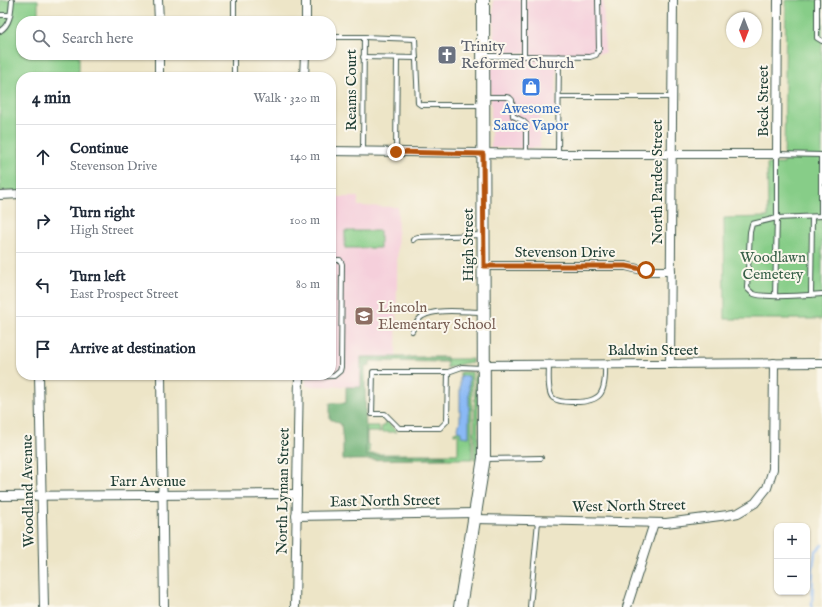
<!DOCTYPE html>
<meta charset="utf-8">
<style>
:root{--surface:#fff;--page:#f6f6f7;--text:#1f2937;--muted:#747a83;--line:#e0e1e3}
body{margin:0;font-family:"IM FELL English",serif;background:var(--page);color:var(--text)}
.controls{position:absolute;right:12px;bottom:12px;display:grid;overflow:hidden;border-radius:8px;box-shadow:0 1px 3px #0004}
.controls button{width:36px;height:36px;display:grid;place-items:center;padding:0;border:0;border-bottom:1px solid var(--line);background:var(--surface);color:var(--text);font:20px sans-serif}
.compass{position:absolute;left:726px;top:12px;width:36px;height:36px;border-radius:50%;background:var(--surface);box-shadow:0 1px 3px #0004;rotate:180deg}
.stop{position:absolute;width:12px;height:12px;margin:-9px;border:3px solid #b45309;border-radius:50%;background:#fff}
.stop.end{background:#b45309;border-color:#fff;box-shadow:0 1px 4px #0008}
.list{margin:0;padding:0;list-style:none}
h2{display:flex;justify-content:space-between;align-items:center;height:52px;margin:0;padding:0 16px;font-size:17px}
h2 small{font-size:13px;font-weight:400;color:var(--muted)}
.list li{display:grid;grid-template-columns:26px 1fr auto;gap:12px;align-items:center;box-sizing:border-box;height:64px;padding:0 16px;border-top:1px solid var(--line)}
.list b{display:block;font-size:15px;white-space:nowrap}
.list p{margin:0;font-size:13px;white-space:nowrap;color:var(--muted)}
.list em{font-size:13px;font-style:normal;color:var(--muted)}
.icon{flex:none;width:22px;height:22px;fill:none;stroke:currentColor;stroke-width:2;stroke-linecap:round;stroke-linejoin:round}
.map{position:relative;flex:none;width:822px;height:607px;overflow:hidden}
.search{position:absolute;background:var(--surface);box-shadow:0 1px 3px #0004;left:16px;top:16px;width:320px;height:44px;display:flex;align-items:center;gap:10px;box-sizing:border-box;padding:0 14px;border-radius:16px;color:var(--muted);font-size:15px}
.panel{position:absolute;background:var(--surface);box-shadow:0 1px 3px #0004;left:16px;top:72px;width:320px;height:308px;border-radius:16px}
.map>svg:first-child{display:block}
.built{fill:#f5cfdb}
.green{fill:#87cd88;stroke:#53855e}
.forest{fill:#6db074;stroke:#467654}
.water{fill:#8ab9f5;stroke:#547b94}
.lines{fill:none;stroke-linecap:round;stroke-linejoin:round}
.stream{stroke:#8ab9f5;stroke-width:2.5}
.lane-casing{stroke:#3e564a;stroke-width:6}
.street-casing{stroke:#3e564a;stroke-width:10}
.secondary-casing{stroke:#3e564a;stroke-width:14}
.lane{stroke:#fff;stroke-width:4}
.street{stroke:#fff;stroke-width:8}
.secondary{stroke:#fff;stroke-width:12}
.route{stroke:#b45309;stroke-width:5}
.labels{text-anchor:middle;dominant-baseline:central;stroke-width:4;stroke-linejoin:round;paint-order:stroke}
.worship-label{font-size:15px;fill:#5b616d;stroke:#fbf7ec;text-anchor:start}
.street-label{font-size:15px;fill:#1f3d34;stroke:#fbf7ec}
.shop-label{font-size:15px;fill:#366cbe;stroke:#fbf7ec}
.park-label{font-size:15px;fill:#396149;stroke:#fbf7ec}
.education-label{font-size:15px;fill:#785e54;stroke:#fbf7ec;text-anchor:start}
</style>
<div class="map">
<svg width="822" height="607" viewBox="0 0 822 607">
<rect width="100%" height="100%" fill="#fbf7ec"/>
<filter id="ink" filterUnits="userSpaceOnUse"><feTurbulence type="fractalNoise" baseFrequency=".025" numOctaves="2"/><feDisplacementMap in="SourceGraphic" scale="8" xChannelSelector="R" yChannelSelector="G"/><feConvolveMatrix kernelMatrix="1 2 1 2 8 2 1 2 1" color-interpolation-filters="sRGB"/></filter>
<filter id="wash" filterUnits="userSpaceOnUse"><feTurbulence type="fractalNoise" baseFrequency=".012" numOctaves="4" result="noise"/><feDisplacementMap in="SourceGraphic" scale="16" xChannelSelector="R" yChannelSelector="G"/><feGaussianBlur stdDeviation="0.9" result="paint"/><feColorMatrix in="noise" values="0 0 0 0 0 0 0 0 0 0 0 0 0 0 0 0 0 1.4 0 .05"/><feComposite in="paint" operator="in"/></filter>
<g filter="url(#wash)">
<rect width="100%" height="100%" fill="#ede5c7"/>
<g class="built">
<path d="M 493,0 L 603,0 L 605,53 L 557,54 L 556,109 L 540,109 L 540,148 L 491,148 L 491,64 L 527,64 L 527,53 L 494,53 Z"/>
<path d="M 331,197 L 358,197 L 358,206 L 398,207 L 396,358 L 362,357 L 361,387 L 306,386 L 306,375 L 331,375 Z"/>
</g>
<g class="green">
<path d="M 0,0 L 38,0 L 38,21 L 21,21 L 21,55 L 79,55 L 79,77 L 21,77 L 21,191 L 0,192 Z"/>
<path d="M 786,0 L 822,0 L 822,319 L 725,319 L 724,218 L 768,217 L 767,164 L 784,164 Z"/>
<rect x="345" y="231" width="35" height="17"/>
<path d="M 447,359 L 472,359 L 472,363 L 465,363 L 447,368 Z"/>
<path d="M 460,372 L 472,372 L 472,459 L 445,459 L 444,455 L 366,456 L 366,426 L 379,426 L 380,432 L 367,432 L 367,445 L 369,445 L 369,454 L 458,454 L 458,434 L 454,434 L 454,432 L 460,431 L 469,437 L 469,376 L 460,376 Z"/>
<path d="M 475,372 L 478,376 L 478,459 L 474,459 Z"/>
<path d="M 385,420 L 397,432 L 381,432 L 382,426 L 385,426 Z"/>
</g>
<path class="forest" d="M 361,357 L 447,357 L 447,362 L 370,361 L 370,366 L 365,366 L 366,456 L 445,455 L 445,459 L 343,460 L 343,442 L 341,424 L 330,419 L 330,403 L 346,403 L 346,387 L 361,387 Z"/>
<path class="water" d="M 460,376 L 469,376 L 469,437 L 461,436 L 461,432 L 457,431 L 460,421 Z"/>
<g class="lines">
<path class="stream" d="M 812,607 L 813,567 L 815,552 L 822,545"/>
</g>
</g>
<g filter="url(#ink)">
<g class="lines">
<g class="lane-casing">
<g id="lane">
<path d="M 817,0 L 817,38 L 822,41"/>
<path d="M 0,15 L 10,15"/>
<path d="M 234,21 L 234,0"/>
<path d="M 0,31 C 11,24 11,11 12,0"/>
<path d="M 331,37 L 364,37 L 363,151"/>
<path d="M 364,37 L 415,39 L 418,103 L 421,105 L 481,105"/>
<path d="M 484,56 L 524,56 L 524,0"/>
<path d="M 524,56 L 590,57 L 596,55 L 599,49 L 598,0"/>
<path d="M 363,57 L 416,58"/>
<path d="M 234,77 L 234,55"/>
<path d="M 485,97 L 506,97 L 510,98 L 512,100 L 513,116 L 523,121 L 526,124 L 526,154"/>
<path d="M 559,97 L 672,97"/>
<path d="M 396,152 L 397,58"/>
<path d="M 558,154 L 559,56"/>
<path d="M 821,155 L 821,216"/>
<path d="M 822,155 L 777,154 L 777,218 L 822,216"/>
<path d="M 413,240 L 415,238 L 418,237 L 482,235"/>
<path d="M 811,295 L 812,217"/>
<path d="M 775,296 L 777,218 L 752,224 L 750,232 L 747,288 C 750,291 751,293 754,294 C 765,298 809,295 822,294"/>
<path d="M 412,331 C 415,326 417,319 423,316 C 436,308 466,312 482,312"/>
<path d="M 549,365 C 549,373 547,392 553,398 C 558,402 566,402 571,402 C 602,403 606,393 605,365"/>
<path d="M 448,372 L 447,421 L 440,428 L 399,428 L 385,414 L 372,414 L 373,372 L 448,372 L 462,367 L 482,368"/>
<path d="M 299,377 L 334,376 L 340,371 L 341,367 L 342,264 L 340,260 L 331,260"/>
<path d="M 486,459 L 541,458"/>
<path d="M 530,607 L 538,521"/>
</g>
</g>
<g class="street-casing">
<g id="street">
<path d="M 158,0 L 159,21"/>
<path d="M 306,21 L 306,0"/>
<path d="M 159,55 L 159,77"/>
<path d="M 304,77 L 305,55"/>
<path d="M 331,151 L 558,154 L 777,154 L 778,0"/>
<path d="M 0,195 L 21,194"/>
<path d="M 484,266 L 626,266 L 646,271 L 671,271"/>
<path d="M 670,364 L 673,0"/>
<path d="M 484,365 L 822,363"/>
<path d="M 39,375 L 44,607"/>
<path d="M 161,375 L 164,607"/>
<path d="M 0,496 L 297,494"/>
<path d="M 296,516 L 475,513"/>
<path d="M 474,519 L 666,523 L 728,515 L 738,513 L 755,503 L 767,488 L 773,469 L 774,363"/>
<path d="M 295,607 L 299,375"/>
<path d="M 627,607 L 654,523"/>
</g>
</g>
<g class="secondary-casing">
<path id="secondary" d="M 460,607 L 484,458 L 483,0"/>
</g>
<use href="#lane" class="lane"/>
<use href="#street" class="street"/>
<use href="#secondary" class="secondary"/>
</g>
</g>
<g class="lines" filter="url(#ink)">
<path class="route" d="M 396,152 L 483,154 L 484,266 L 626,266 L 646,270"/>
</g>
<defs>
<g id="church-square" transform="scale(1)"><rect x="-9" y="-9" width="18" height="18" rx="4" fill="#6b7280" stroke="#fbf7ec"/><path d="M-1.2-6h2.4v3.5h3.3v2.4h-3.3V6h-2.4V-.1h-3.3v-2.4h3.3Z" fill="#fff"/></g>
<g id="shop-square" transform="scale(1)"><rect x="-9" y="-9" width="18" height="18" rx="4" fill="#3f7fe0" stroke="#fbf7ec"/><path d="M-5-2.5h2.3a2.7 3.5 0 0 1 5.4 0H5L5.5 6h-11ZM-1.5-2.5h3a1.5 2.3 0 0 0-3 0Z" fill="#fff"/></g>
<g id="school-square" transform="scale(1)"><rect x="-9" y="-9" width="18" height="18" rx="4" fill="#8d6e63" stroke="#fbf7ec"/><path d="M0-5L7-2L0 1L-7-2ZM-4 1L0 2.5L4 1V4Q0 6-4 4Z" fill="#fff"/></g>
</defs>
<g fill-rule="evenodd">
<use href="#church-square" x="447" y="55"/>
<use href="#shop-square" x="531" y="87"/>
<use href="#school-square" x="364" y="316"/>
</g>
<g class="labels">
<g class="worship-label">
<text x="461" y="46">Trinity<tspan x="461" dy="17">Reformed Church</tspan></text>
</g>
<g class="street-label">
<text transform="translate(351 90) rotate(-90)">Reams Court</text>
<text transform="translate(763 101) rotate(-90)">Beck Street</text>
<text transform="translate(657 182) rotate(-90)">North Pardee Street</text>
<text transform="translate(468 245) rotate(-90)">High Street</text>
<text x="565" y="252">Stevenson Drive</text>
<text x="653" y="350">Baldwin Street</text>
<text x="148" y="481">Farr Avenue</text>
<text transform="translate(28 491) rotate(-91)">Woodland Avenue</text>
<text transform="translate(283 491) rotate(-89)">North Lyman Street</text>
<text transform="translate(385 501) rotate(-1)">East North Street</text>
<text transform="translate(629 506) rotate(-1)">West North Street</text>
</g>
<g class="shop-label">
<text x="531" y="108">Awesome<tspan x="531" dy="17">Sauce Vapor</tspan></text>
</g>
<g class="park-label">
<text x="773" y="257">Woodlawn<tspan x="773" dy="17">Cemetery</tspan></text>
</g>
<g class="education-label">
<text x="378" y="307">Lincoln<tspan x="378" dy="17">Elementary School</tspan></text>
</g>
</g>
</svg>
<div class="controls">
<button>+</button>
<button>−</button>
</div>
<svg class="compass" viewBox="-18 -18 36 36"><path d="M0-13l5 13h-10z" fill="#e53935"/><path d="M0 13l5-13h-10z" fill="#747a83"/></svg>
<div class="stop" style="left:646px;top:270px"></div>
<div class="stop end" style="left:396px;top:152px"></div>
<div class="search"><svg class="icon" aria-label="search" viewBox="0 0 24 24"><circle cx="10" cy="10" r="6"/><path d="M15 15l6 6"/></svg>Search here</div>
<section class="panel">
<h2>4 min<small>Walk · 320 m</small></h2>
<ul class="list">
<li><svg class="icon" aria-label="ahead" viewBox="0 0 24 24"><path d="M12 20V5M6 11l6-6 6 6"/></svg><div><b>Continue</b><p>Stevenson Drive</p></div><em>140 m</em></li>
<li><svg class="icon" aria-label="right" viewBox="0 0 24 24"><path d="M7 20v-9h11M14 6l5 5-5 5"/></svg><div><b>Turn right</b><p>High Street</p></div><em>100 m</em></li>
<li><svg class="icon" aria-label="left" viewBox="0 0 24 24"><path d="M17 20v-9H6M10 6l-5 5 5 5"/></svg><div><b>Turn left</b><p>East Prospect Street</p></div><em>80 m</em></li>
<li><svg class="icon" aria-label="arrive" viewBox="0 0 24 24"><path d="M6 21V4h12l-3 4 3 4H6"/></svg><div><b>Arrive at destination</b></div></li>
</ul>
</section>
</div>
